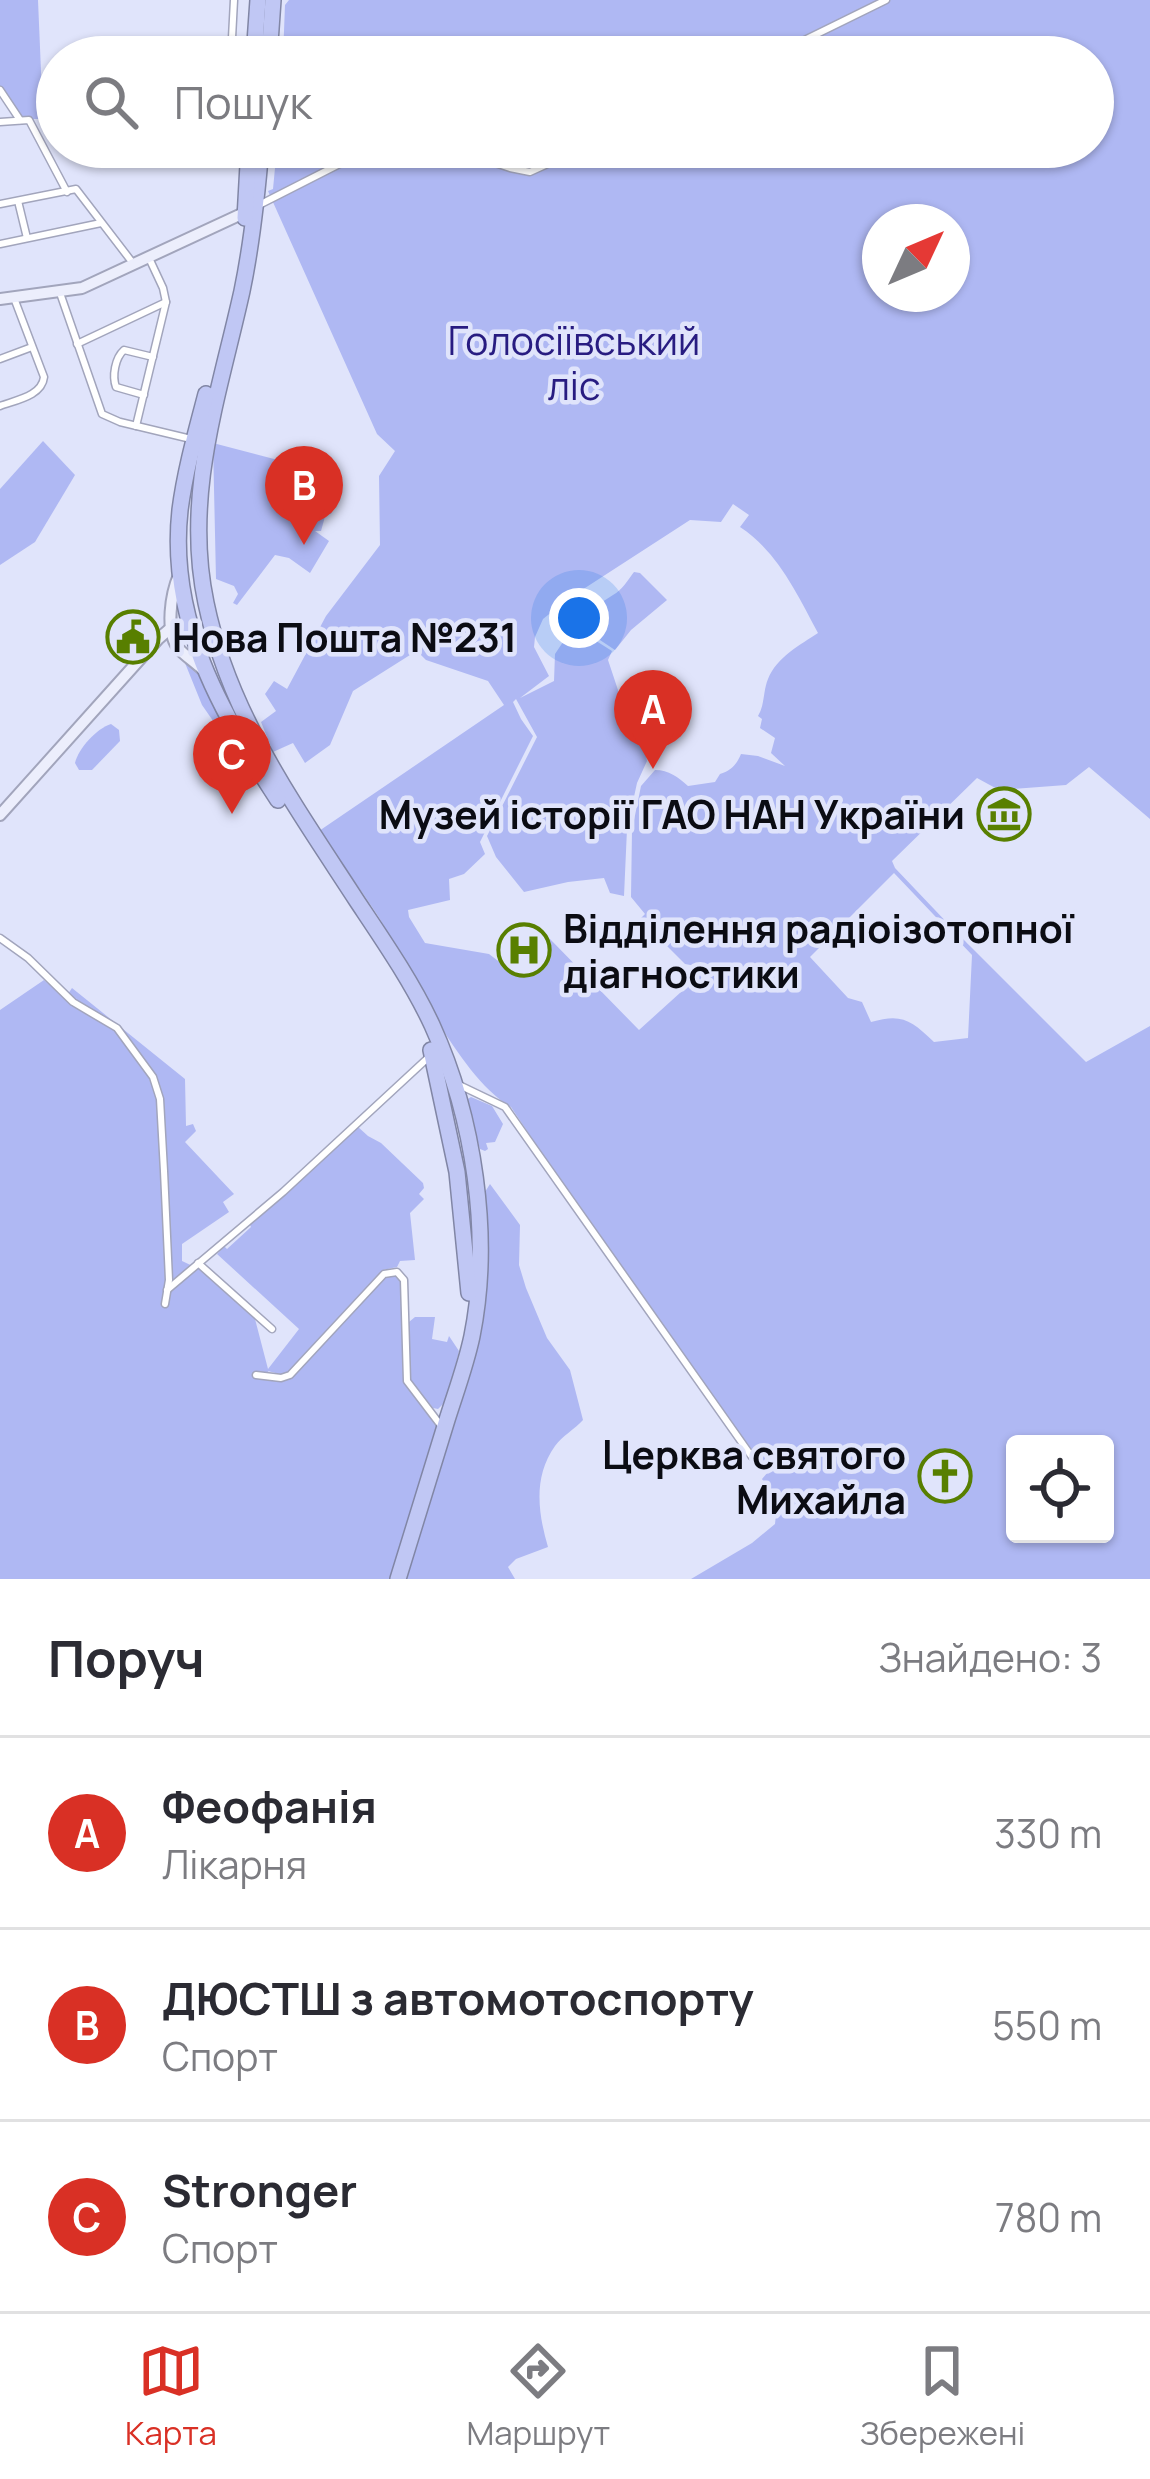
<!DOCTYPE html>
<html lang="uk">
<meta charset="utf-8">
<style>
:root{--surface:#fff;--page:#f2f2f3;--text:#2b2b33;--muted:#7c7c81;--line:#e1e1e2;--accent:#d93025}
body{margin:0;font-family:Manrope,sans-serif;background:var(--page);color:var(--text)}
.controls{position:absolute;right:36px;bottom:36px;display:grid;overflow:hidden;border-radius:12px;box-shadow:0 3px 9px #0004}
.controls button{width:108px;height:108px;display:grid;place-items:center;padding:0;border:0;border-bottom:3px solid var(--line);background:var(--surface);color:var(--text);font:60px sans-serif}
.compass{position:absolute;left:862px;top:204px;width:108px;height:108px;border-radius:50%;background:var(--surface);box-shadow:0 3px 9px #0004;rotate:46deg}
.you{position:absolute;left:579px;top:618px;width:42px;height:42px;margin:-30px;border:9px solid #fff;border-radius:50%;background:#1a73e8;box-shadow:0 0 0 18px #1a73e833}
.badge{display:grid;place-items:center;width:78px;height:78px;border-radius:50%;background:var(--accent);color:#fff;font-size:39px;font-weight:700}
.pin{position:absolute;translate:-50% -99px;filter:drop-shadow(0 3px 6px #0008)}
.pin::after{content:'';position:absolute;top:63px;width:42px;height:36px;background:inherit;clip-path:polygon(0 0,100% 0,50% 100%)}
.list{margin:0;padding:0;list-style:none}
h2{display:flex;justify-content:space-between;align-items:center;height:156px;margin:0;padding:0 48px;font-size:51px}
h2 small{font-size:39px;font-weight:400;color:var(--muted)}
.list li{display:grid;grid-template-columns:78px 1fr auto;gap:36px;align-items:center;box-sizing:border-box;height:192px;padding:0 48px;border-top:3px solid var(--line)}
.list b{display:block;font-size:45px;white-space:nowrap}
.list p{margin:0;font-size:39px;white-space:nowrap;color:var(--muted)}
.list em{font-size:39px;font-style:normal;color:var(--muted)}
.icon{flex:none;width:66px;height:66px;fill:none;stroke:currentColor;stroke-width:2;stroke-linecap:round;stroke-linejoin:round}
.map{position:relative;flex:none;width:1150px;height:1579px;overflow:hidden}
.search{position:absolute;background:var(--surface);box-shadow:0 3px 9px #0004;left:36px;right:36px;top:36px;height:132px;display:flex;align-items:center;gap:30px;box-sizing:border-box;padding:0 42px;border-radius:66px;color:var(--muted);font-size:45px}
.sheet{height:732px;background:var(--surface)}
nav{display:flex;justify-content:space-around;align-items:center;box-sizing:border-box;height:168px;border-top:3px solid var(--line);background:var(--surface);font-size:33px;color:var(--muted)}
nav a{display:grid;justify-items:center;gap:6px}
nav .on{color:var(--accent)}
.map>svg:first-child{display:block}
.green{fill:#afb8f3;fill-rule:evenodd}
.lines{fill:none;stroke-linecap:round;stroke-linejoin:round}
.street-casing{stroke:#a2a5bc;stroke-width:9}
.secondary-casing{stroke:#a2a5bc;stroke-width:14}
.highway-casing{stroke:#8186a5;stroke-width:18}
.street{stroke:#fff;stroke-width:6}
.secondary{stroke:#eceefc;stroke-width:10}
.highway{stroke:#c0c7f4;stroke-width:15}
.labels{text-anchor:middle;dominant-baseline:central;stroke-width:9;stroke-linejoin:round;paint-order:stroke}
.park-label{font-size:39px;fill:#281c81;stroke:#e0e4fb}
.poi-label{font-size:39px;font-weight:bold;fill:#0b0c13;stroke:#e0e4fb;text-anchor:start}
</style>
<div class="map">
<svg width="1150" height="1579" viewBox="0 0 1150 1579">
<rect width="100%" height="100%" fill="#e0e4fb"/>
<g class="green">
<path d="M 0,0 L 38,0 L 43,119 L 20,119 L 0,87 Z"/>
<path d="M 289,0 L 1150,0 L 1150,819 L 1089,767 L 1066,785 L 999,790 L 977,778 L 892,861 L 895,868 L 954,930 L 1086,1062 L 1150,1026 L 1150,1579 L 691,1579 L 752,1543 L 775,1524 L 777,1504 L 762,1479 L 768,1472 L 599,1239 L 511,1107 C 458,1076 411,970 378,916 C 359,887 339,859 319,831 L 504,705 L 488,681 L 426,660 L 420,654 L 410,655 L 353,691 L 330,745 L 305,763 L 293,743 L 273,752 L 261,722 L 276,711 L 265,694 L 274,681 L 287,689 L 326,616 L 380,545 L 379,476 L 395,451 L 377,434 L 268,191 L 273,189 L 277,147 L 1093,147 L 1093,57 L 283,57 L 285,5 ZM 880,222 L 952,222 L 952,294 L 880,294 ZM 733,504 L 749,515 L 740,527 C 778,552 797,594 818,633 C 800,645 777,657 768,679 C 763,691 765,704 758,716 L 762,719 L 760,728 L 775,738 L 771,753 L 785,766 L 758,756 L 741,754 C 737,764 731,771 720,774 L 715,782 L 688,786 C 678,777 669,770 655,770 L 641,786 L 632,830 L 631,897 L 645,914 L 640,919 L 685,964 L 696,966 L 702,973 L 639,1030 L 550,939 L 514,973 L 489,954 L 425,943 L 409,917 L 408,910 L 450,900 L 449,879 L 464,874 L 485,854 L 480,842 L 533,736 L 521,719 L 513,702 L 516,699 L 537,737 L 487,836 L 496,857 L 524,892 L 568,882 L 604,878 L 610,893 L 624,896 L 627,829 L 637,783 L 647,761 L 644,745 L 628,720 L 608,660 L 612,651 L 593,639 L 571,630 L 555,654 L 554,681 L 520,698 L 549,676 L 534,647 L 535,637 L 543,619 L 568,599 L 690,520 L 721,522 ZM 894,873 L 972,955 L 968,1038 L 934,1042 C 911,1020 902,1013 871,1022 L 862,1002 L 848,998 L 810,957 ZM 1015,1444 L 1105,1444 L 1105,1534 L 1015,1534 Z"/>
<path d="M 43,441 L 75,475 L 35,542 L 0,565 L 0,489 Z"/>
<path d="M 213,443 L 316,470 L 326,478 L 339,482 L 331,514 L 326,513 L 321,531 L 315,531 L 329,541 L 310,573 L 289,558 L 275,555 L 237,605 L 233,603 L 238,594 L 234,586 L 216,579 Z"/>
<path d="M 634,572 L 640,573 L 667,600 L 631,630 L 615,650 L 594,636 L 572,628 C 589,603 591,610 613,595 C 622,590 628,580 634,572 Z"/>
<path d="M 186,660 L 196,669 L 233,742 L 267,795 L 266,797 L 202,705 L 185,663 Z"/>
<path d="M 111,724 L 119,730 L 120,741 L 92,770 L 79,770 L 75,763 C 78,749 97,728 111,724 Z"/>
<path d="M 44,980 L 71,1003 L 74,999 L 68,994 L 72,988 L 185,1079 L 186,1126 L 193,1124 L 196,1131 L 185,1142 L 234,1194 L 223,1202 L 229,1212 L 182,1244 L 182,1261 L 199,1269 L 255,1319 L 268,1369 L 299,1329 L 217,1254 L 224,1246 L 227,1249 L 251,1227 L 249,1223 L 357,1126 L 368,1136 L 381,1143 L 423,1183 L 424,1188 L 419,1194 L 424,1199 L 410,1213 L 415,1260 L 400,1261 L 397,1267 L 383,1270 L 288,1373 L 283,1375 L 268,1371 L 271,1378 L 284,1381 L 292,1376 L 386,1276 L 397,1274 L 401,1281 L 405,1383 L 435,1418 L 438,1428 L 393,1579 L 0,1579 L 0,1010 Z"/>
<path d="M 471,1097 L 492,1106 L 503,1124 L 495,1142 L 486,1143 L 488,1149 L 485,1151 L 480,1149 L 466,1100 Z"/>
<path d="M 490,1184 L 520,1225 L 519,1265 L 526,1288 L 547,1338 L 570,1370 L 583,1420 C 575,1429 562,1436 555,1446 C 533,1477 538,1513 548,1547 L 516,1559 L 508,1567 L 515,1579 L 405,1579 L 463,1395 L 483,1195 Z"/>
<path d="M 415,1317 L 435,1317 L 432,1339 L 447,1342 L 449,1336 L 459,1351 L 447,1400 L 438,1409 L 433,1408 L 410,1380 L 409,1322 Z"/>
</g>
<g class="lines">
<g class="street-casing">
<g id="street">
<path d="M 231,57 L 234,0"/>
<path d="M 770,57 L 886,0"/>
<path d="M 0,90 L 20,120"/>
<path d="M 0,122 L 29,120 L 67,192"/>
<path d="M 447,147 L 510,168 L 530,172 L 585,147"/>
<path d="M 18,201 L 27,238"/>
<path d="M 0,204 L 76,189 L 132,262"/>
<path d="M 259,205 L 373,147"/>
<path d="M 0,244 L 101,223"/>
<path d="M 60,293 L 102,414 L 120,422 L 191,439"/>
<path d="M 77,344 L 166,302"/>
<path d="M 0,359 L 32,347"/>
<path d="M 144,395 L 116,387 C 112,376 115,358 124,350 L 153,357"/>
<path d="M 0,406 C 16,400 42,396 44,377 L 14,298"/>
<path d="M 136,426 L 166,302 L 163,288 L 149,258"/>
<path d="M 0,938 L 28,958 L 73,1002 L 117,1028 L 153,1077 L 160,1099 L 164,1171 L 169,1280 L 165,1304"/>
<path d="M 457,1084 L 505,1107 L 752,1457"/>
<path d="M 198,1263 L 272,1329"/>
<path d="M 167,1290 L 283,1192 L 430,1056"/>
<path d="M 256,1375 L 281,1378 L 290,1375 L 384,1274 L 397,1272 L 404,1280 L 407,1381 L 442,1427"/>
</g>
</g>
<g class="secondary-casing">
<g id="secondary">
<path d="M 0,299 L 82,288 L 248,211"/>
<path d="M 179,575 C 171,594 165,630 178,648 C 185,656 195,662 202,669"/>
<path d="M 0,815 L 158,639 L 172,627"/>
</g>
</g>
<g class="highway-casing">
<g id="highway">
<path d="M 254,57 L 258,0"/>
<path d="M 269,57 L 273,0"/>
<path d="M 261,147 C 257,196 252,243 242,291 C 219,395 183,495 206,603 C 229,715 296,807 357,901 C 383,940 412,982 432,1025 C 474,1117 492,1236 472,1336 C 466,1365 455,1394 446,1423 C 430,1475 414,1527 398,1579"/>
<path d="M 245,218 L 249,147"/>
<path d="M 206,394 C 196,432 185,471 180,510 C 168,619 220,712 278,800"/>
<path d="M 431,1050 L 457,1172 L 469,1293"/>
</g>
</g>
<use href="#street" class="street"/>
<use href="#secondary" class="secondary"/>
<use href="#highway" class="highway"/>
</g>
<defs>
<g id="civic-ring" transform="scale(2.7)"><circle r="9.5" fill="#e0e4fb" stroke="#587f00" stroke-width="1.5"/><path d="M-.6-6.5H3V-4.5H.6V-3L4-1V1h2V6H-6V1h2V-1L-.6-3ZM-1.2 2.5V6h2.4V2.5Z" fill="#587f00"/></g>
<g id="museum-ring" transform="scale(2.7)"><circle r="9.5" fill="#e0e4fb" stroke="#587f00" stroke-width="1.5"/><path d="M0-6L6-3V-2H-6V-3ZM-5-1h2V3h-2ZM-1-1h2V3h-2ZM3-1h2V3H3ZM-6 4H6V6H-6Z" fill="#587f00"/></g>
<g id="hospital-ring" transform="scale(2.7)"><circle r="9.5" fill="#e0e4fb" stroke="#587f00" stroke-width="1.5"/><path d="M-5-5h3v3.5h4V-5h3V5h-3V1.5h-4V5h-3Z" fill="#587f00"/></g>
<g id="church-ring" transform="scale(2.7)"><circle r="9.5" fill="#e0e4fb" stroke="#587f00" stroke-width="1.5"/><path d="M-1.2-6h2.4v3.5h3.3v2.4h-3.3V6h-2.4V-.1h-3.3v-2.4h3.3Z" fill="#587f00"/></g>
</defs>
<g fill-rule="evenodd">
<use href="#civic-ring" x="133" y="637"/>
<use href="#museum-ring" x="1004" y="814"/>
<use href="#hospital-ring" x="524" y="950"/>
<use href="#church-ring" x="945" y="1476"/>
</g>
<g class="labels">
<g class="park-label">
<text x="574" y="340">Голосіївський<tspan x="574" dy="45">ліс</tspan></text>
</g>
<g class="poi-label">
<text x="172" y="637">Нова Пошта №231</text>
<text x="965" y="814" text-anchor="end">Музей історії ГАО НАН України</text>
<text x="563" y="928">Відділення радіоізотопної<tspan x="563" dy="45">діагностики</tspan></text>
<text x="906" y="1454" text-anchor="end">Церква святого<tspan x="906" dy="45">Михайла</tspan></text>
</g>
</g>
</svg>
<div class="controls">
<button><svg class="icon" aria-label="locate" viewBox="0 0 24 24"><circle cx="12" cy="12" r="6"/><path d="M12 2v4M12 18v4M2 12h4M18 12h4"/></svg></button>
</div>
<svg class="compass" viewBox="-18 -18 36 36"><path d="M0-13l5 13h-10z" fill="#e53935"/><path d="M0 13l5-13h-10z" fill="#7c7c81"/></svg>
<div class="you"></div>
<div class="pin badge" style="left:653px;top:769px">A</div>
<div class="pin badge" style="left:304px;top:545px">B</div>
<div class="pin badge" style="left:232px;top:814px">C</div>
<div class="search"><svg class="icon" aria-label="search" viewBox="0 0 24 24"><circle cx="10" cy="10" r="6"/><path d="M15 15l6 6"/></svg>Пошук</div>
</div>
<section class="sheet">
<h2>Поруч<small>Знайдено: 3</small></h2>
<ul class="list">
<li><span class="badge">A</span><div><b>Феофанія</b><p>Лікарня</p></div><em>330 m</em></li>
<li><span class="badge">B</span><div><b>ДЮСТШ з автомотоспорту</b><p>Спорт</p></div><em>550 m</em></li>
<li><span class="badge">C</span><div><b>Stronger</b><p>Спорт</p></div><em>780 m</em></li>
</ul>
</section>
<nav>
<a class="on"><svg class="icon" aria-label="map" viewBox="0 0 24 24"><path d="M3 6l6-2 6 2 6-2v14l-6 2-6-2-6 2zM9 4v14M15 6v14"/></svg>Карта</a>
<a><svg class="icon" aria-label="directions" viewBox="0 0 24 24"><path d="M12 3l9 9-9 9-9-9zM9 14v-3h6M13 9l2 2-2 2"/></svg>Маршрут</a>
<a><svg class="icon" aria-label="saved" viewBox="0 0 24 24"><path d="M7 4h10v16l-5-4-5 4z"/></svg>Збережені</a>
</nav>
